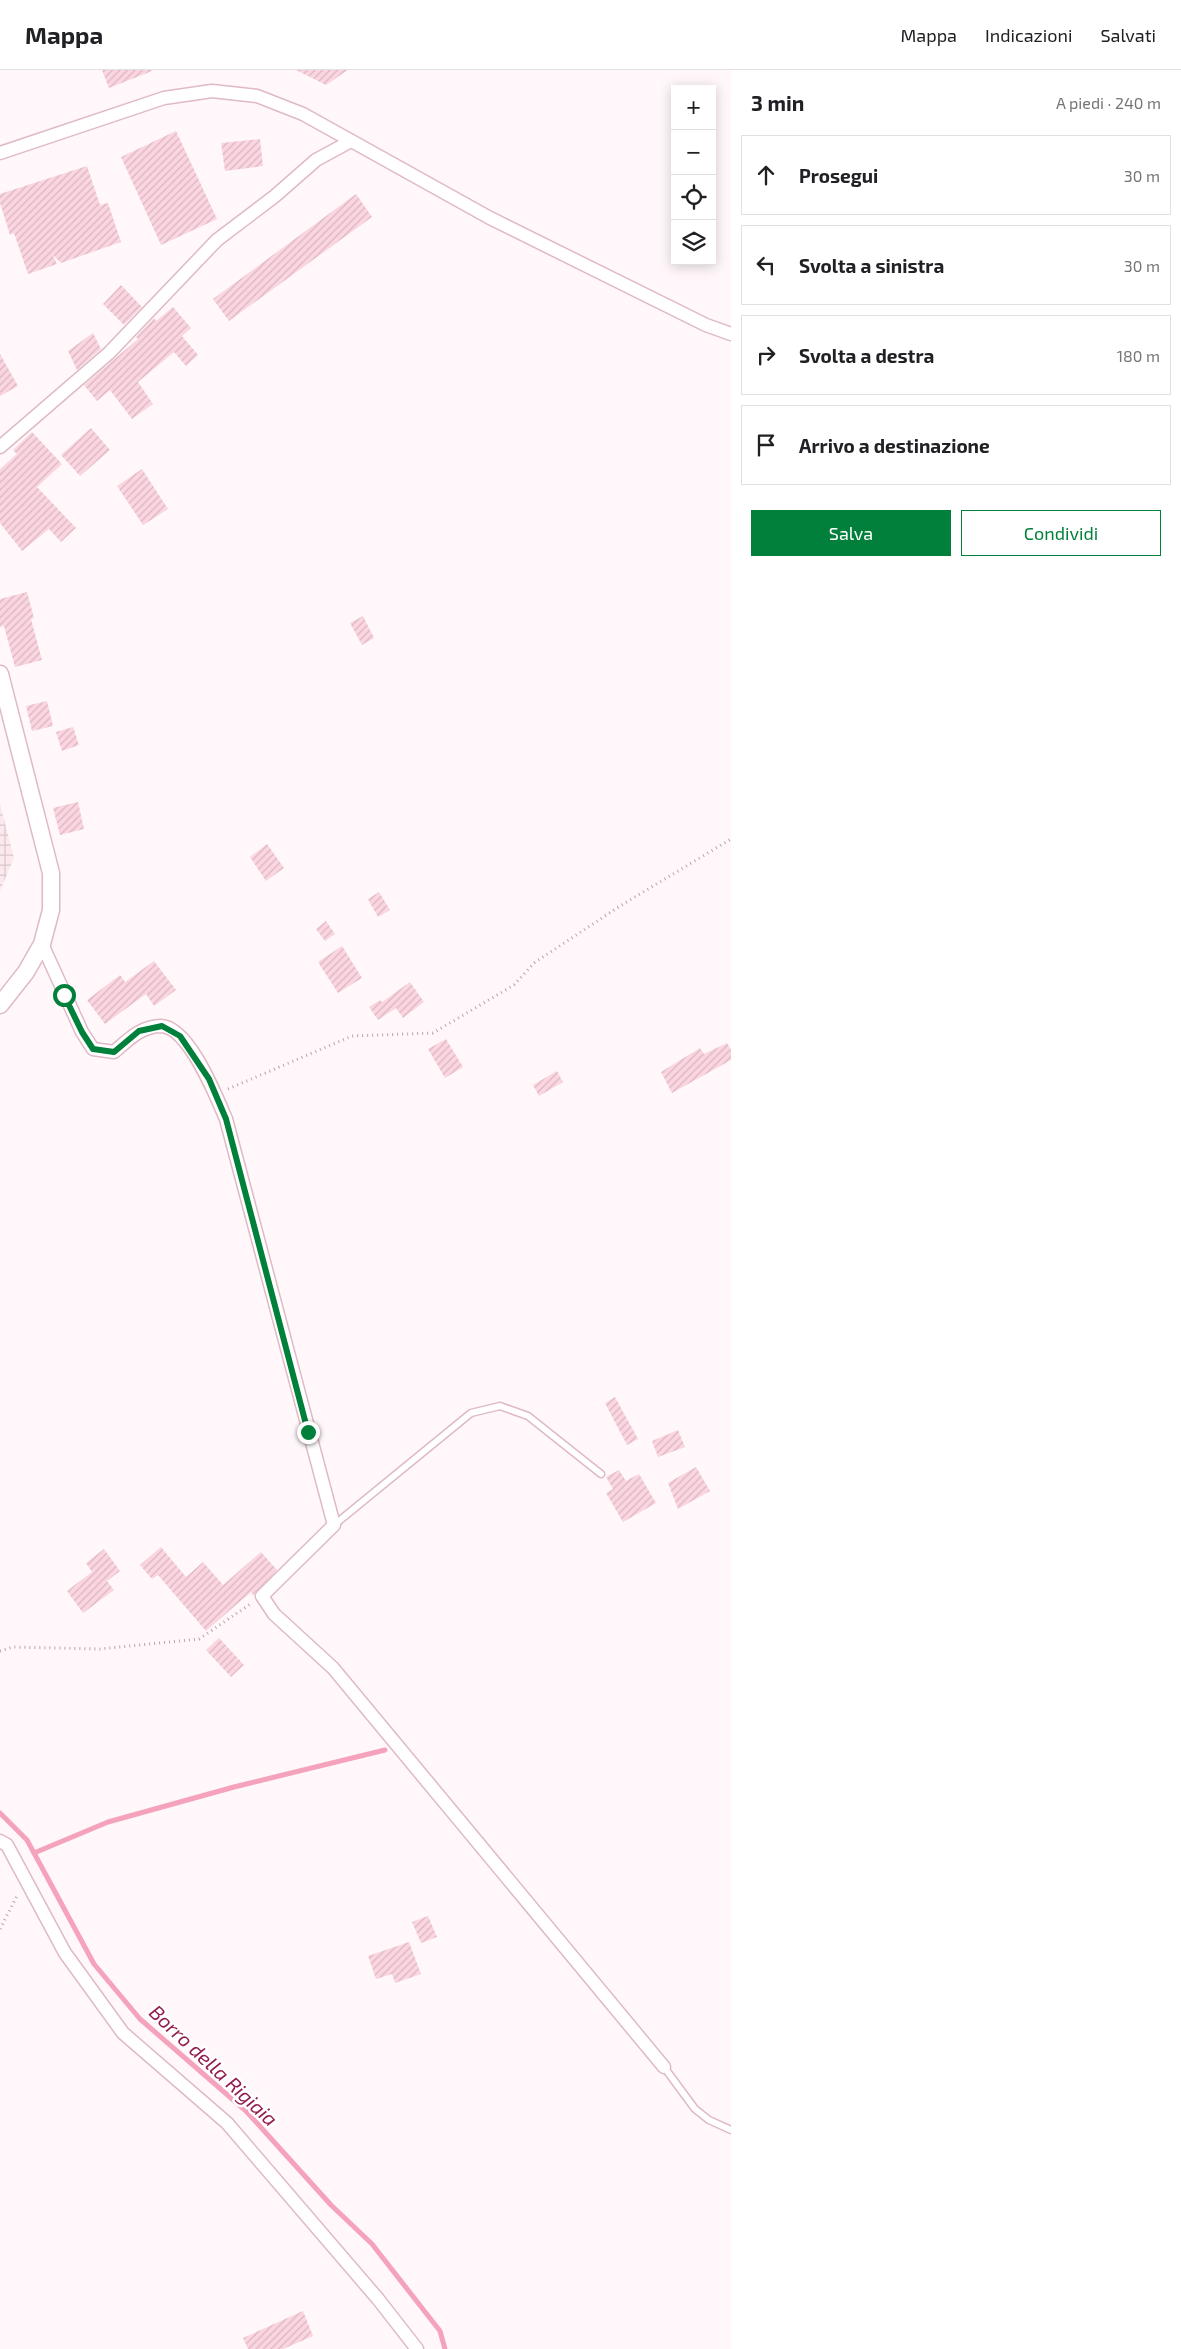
<!DOCTYPE html>
<html lang="it">
<meta charset="utf-8">
<style>
:root{--surface:#fff;--page:#f6f6f6;--text:#202124;--muted:#757577;--line:#e0e0e0;--accent:#00803a}
body{margin:0;font-family:"Exo 2",sans-serif;background:var(--page);color:var(--text)}
.controls{position:absolute;right:15px;top:15px;display:grid;overflow:hidden;border-radius:0px;box-shadow:0 2px 12px #0003}
.controls button{width:45px;height:45px;display:grid;place-items:center;padding:0;border:0;border-bottom:1px solid var(--line);background:var(--surface);color:var(--text);font:25px sans-serif}
.stop{position:absolute;width:15px;height:15px;margin:-11px;border:4px solid #00803a;border-radius:50%;background:#fff}
.stop.end{background:#00803a;border-color:#fff;box-shadow:0 1px 5px #0008}
.list{margin:0;padding:0;list-style:none}
h2{display:flex;justify-content:space-between;align-items:center;height:65px;margin:0;padding:0 20px;font-size:21px}
h2 small{font-size:16px;font-weight:400;color:var(--muted)}
.list li{display:grid;grid-template-columns:32px 1fr auto;gap:15px;align-items:center;box-sizing:border-box;height:80px;margin:0 10px 10px;padding:0 10px;border:1px solid var(--line);border-radius:0px}
.list b{display:block;font-size:19px;white-space:nowrap}
.list em{font-size:16px;font-style:normal;color:var(--muted)}
.actions{display:flex;gap:10px;padding:15px 20px}
.actions a{flex:1;padding:11px 0;border:1px solid var(--accent);border-radius:0px;text-align:center;font-size:18px;color:var(--accent)}
.actions .main{background:var(--accent);color:#fff}
.icon{flex:none;width:28px;height:28px;fill:none;stroke:currentColor;stroke-width:2;stroke-linecap:round;stroke-linejoin:round}
.map{position:relative;flex:none;width:731px;height:2279px;overflow:hidden}
header{display:flex;align-items:center;gap:30px;box-sizing:border-box;height:70px;padding:0 25px;background:var(--surface);border-bottom:1px solid var(--line)}
header strong{font-size:24px}
nav{display:flex;gap:28px;margin-inline-start:auto;font-size:18px}
main{display:flex}
aside{flex:1;background:var(--surface)}
.map>svg:first-child{display:block}
.industrial{fill:url(#industrial-grid)}
.lines{fill:none;stroke-linecap:round;stroke-linejoin:round}
.stream{stroke:#f5a3bc;stroke-width:5}
.building{fill:url(#building-hatch)}
.service-casing{stroke:#dfbac4;stroke-width:9}
.minor-casing{stroke:#dfbac4;stroke-width:15}
.tertiary-casing{stroke:#dfbac4;stroke-width:19}
.path{stroke:#b3a9ab;stroke-width:3;stroke-dasharray:1 4;stroke-linecap:butt}
.service{stroke:#fff;stroke-width:6}
.minor{stroke:#fff;stroke-width:12}
.tertiary{stroke:#fff;stroke-width:16}
.route{stroke:#00803a;stroke-width:6}
.labels{text-anchor:middle;dominant-baseline:central;stroke-width:5;stroke-linejoin:round;paint-order:stroke}
.water-label{font-size:20px;font-style:italic;fill:#921c4f;stroke:#fff}
</style>
<header>
<strong>Mappa</strong>
<nav><a>Mappa</a><a>Indicazioni</a><a>Salvati</a></nav>
</header>
<main>
<div class="map">
<svg width="731" height="2279" viewBox="0 0 731 2279">
<defs>
<pattern id="industrial-grid" width="8" height="8" patternUnits="userSpaceOnUse" patternTransform="scale(1.25)"><rect width="8" height="8" fill="#fbe9ed"/><path d="M0 4h8M4 0v8" fill="none" stroke="#d8c8cc"/></pattern>
<pattern id="building-hatch" width="6" height="6" patternUnits="userSpaceOnUse" patternTransform="scale(1.25)"><rect width="6" height="6" fill="#fbd5df"/><path d="M-1 1l2-2M0 6l6-6M5 7l2-2" fill="none" stroke="#d8b7c0"/></pattern>
</defs>
<rect width="100%" height="100%" fill="#fff7f9"/>
<path class="industrial" d="M 0,734 L 14,788 L 0,821 Z"/>
<g class="lines">
<g class="stream">
<path d="M 0,1743 L 27,1770 L 94,1894 L 140,1949 L 246,2041 L 331,2135 L 372,2174 L 440,2261 L 445,2279"/>
<path d="M 34,1783 L 108,1752 L 234,1717 L 385,1680"/>
</g>
</g>
<g class="building">
<path d="M 102,0 L 152,0 L 152,1 L 109,18 Z"/>
<path d="M 296,0 L 348,0 L 326,15 Z"/>
<path d="M 176,61 L 217,149 L 161,175 L 121,87 Z"/>
<path d="M 260,69 L 263,96 L 225,101 L 221,73 Z"/>
<path d="M 87,96 L 100,135 L 108,133 L 121,172 L 61,193 L 52,184 L 57,194 L 28,204 L 14,163 L 10,165 L 0,133 L 0,124 Z"/>
<path d="M 356,124 L 372,147 L 229,251 L 213,229 Z"/>
<path d="M 121,215 L 142,237 L 124,255 L 103,234 Z"/>
<path d="M 173,237 L 191,258 L 182,266 L 198,285 L 186,296 L 174,282 L 138,312 L 153,334 L 132,349 L 110,320 L 97,331 L 84,315 L 138,269 L 136,267 L 154,248 L 156,251 Z"/>
<path d="M 93,263 L 101,279 L 77,300 L 68,281 Z"/>
<path d="M 0,284 L 18,316 L 0,326 Z"/>
<path d="M 91,358 L 110,380 L 80,406 L 61,385 Z"/>
<path d="M 32,362 L 62,394 L 37,417 L 76,458 L 61,472 L 49,459 L 22,481 L 0,453 L 0,399 L 17,384 L 13,380 Z"/>
<path d="M 142,399 L 168,439 L 143,455 L 117,416 Z"/>
<path d="M 27,522 L 34,548 L 31,549 L 42,590 L 15,597 L 4,556 L 0,557 L 0,529 Z"/>
<path d="M 363,546 L 374,568 L 362,575 L 350,553 Z"/>
<path d="M 47,631 L 53,656 L 32,661 L 26,636 Z"/>
<path d="M 73,657 L 79,675 L 62,681 L 56,662 Z"/>
<path d="M 78,732 L 84,759 L 60,765 L 53,738 Z"/>
<path d="M 267,774 L 284,798 L 266,811 L 250,787 Z"/>
<path d="M 379,822 L 390,840 L 378,847 L 368,829 Z"/>
<path d="M 326,851 L 335,864 L 325,871 L 316,859 Z"/>
<path d="M 342,876 L 362,908 L 338,923 L 318,892 Z"/>
<path d="M 154,891 L 176,920 L 154,936 L 146,924 L 105,954 L 87,930 L 120,905 L 125,912 Z"/>
<path d="M 410,912 L 424,932 L 403,948 L 396,938 L 378,950 L 369,937 L 380,930 L 382,932 Z"/>
<path d="M 446,969 L 463,997 L 445,1008 L 428,979 Z"/>
<path d="M 727,973 L 731,980 L 731,990 L 672,1023 L 661,1002 L 700,978 L 704,984 Z"/>
<path d="M 557,1001 L 563,1012 L 539,1026 L 533,1015 Z"/>
<path d="M 615,1327 L 638,1369 L 627,1375 L 605,1333 Z"/>
<path d="M 678,1360 L 685,1377 L 658,1387 L 652,1371 Z"/>
<path d="M 696,1397 L 710,1421 L 678,1439 L 668,1413 Z"/>
<path d="M 619,1400 L 626,1411 L 639,1404 L 656,1433 L 623,1452 L 606,1423 L 613,1419 L 606,1407 Z"/>
<path d="M 161,1477 L 186,1507 L 203,1492 L 223,1515 L 261,1482 L 277,1500 L 253,1525 L 251,1522 L 206,1561 L 158,1505 L 152,1509 L 140,1495 Z"/>
<path d="M 104,1479 L 120,1501 L 107,1511 L 114,1520 L 83,1543 L 67,1521 L 92,1502 L 86,1493 Z"/>
<path d="M 219,1568 L 244,1595 L 231,1607 L 206,1580 Z"/>
<path d="M 428,1846 L 437,1867 L 421,1873 L 412,1852 Z"/>
<path d="M 409,1872 L 421,1904 L 395,1913 L 392,1904 L 376,1909 L 368,1886 Z"/>
<path d="M 303,2241 L 313,2266 L 283,2279 L 248,2279 L 243,2268 Z"/>
</g>
<g class="lines">
<g class="service-casing">
<g id="service">
<path d="M 334,1455 L 471,1343 L 500,1336 L 528,1346 L 601,1404"/>
<path d="M 664,1997 L 695,2039 L 709,2050 L 731,2060"/>
</g>
</g>
<g class="minor-casing">
<g id="minor">
<path d="M 0,83 L 164,28 L 212,21 L 257,26 L 303,44 L 490,148 L 706,255 L 731,264"/>
<path d="M 0,377 L 109,283 L 217,170 L 275,126 L 316,90 L 351,71"/>
<path d="M 42,874 L 82,962 L 93,979 L 114,982 C 128,970 141,956 161,956 C 189,957 216,1026 226,1049 L 334,1455 L 262,1526 L 274,1544 L 333,1598 L 664,1997"/>
<path d="M 0,1771 L 7,1775 L 65,1883 L 123,1963 L 227,2053 L 378,2229 L 417,2279"/>
</g>
</g>
<g class="tertiary-casing">
<path id="tertiary" d="M 0,604 L 51,803 L 51,840 L 42,874 L 26,902 L 0,935"/>
</g>
<g class="path">
<path d="M 228,1019 L 352,966 L 433,963 L 514,915 L 534,893 L 620,836 L 731,769"/>
<path d="M 0,1581 L 13,1577 L 100,1579 L 199,1569 L 252,1533"/>
<path d="M 0,1859 L 18,1824"/>
</g>
<use href="#service" class="service"/>
<use href="#minor" class="minor"/>
<use href="#tertiary" class="tertiary"/>
</g>
<g class="lines">
<path class="route" d="M 64,925 L 82,962 L 93,979 L 114,982 L 139,961 L 162,956 L 180,966 L 209,1009 L 226,1049 L 308,1362"/>
</g>
<g class="labels">
<g class="water-label">
<text transform="translate(214 1995) rotate(43)">Borro della Rigiaia</text>
</g>
</g>
</svg>
<div class="controls">
<button>+</button>
<button>−</button>
<button><svg class="icon" aria-label="locate" viewBox="0 0 24 24"><circle cx="12" cy="12" r="6"/><path d="M12 2v4M12 18v4M2 12h4M18 12h4"/></svg></button>
<button><svg class="icon" aria-label="layers" viewBox="0 0 24 24"><path d="M12 4l9 5-9 5-9-5zM3 14l9 5 9-5"/></svg></button>
</div>
<div class="stop" style="left:64px;top:925px"></div>
<div class="stop end" style="left:308px;top:1362px"></div>
</div>
<aside>
<h2>3 min<small>A piedi · 240 m</small></h2>
<ul class="list">
<li><svg class="icon" aria-label="ahead" viewBox="0 0 24 24"><path d="M12 20V5M6 11l6-6 6 6"/></svg><div><b>Prosegui</b></div><em>30 m</em></li>
<li><svg class="icon" aria-label="left" viewBox="0 0 24 24"><path d="M17 20v-9H6M10 6l-5 5 5 5"/></svg><div><b>Svolta a sinistra</b></div><em>30 m</em></li>
<li><svg class="icon" aria-label="right" viewBox="0 0 24 24"><path d="M7 20v-9h11M14 6l5 5-5 5"/></svg><div><b>Svolta a destra</b></div><em>180 m</em></li>
<li><svg class="icon" aria-label="arrive" viewBox="0 0 24 24"><path d="M6 21V4h12l-3 4 3 4H6"/></svg><div><b>Arrivo a destinazione</b></div></li>
</ul>
<div class="actions"><a class="main">Salva</a><a>Condividi</a></div>
</aside>
</main>
